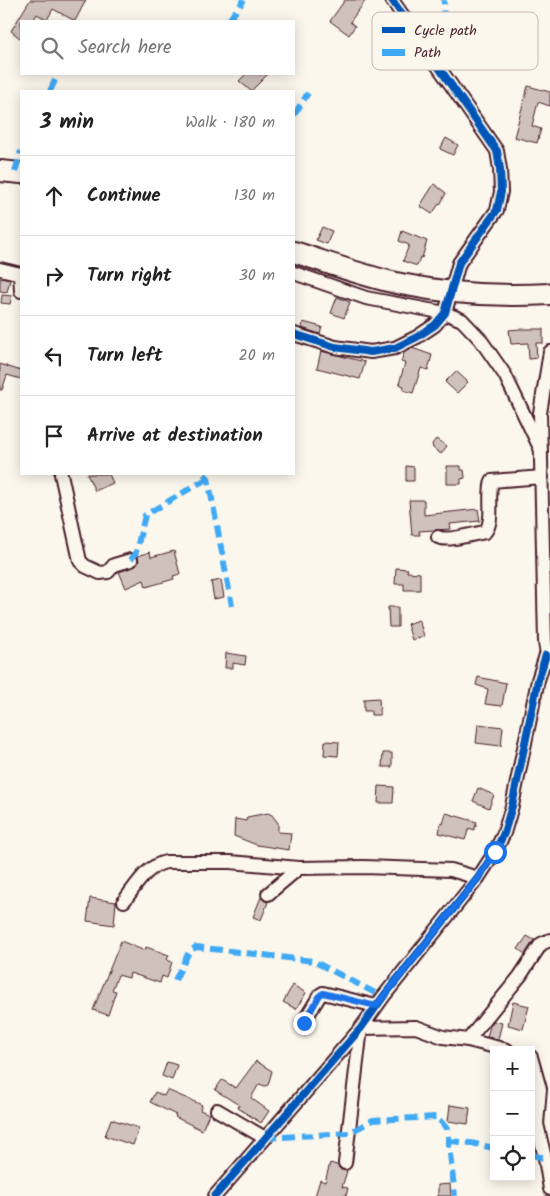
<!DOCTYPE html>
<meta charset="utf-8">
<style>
:root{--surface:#fff;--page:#f2f2f2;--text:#222;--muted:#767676;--line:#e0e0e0}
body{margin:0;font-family:Kalam,sans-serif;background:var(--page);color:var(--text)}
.controls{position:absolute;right:15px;bottom:15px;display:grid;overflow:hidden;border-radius:0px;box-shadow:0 2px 12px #0003}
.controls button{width:45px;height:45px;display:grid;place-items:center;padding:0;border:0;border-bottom:1px solid var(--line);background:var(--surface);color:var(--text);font:25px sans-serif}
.stop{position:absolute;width:15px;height:15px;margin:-11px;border:4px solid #1a73e8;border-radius:50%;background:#fff}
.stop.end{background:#1a73e8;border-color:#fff;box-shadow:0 1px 5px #0008}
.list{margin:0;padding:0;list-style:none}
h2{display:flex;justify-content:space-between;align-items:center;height:65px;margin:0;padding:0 20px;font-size:21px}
h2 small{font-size:16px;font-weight:400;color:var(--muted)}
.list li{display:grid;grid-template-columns:32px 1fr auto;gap:15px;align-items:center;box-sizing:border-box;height:80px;padding:0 20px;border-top:1px solid var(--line)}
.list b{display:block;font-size:19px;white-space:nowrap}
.list em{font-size:16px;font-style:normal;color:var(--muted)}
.icon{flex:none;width:28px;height:28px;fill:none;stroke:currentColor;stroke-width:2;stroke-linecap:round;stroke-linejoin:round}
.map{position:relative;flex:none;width:550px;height:1196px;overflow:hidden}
.search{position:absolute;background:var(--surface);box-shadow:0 2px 12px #0003;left:20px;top:20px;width:275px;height:55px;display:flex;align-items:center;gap:12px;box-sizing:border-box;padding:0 18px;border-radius:0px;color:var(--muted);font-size:19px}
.panel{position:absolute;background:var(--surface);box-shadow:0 2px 12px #0003;left:20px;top:90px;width:275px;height:385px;border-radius:0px}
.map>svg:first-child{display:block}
.building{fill:#cfc2bc;stroke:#4a1f2b}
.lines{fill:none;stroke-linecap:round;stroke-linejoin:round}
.street-casing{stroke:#4a1f2b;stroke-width:16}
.primary-casing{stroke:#4a1f2b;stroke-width:24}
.street{stroke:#fbf7ec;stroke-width:12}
.primary{stroke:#fbf7ec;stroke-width:20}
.quiet{stroke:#3fa9f5;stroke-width:6;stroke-dasharray:12 6;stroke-linecap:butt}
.cycleway-casing{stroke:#fbf7ec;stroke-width:11}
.cycleway{stroke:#0057b8;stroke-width:8}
.route{stroke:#1a73e8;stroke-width:6}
.key{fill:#fbf7ec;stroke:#c6b6b2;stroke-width:1}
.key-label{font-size:14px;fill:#4a1f2b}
</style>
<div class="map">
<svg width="550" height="1196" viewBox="0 0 550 1196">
<rect width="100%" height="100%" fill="#fbf7ec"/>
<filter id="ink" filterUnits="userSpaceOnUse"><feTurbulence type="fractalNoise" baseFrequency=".02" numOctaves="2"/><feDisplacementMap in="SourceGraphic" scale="10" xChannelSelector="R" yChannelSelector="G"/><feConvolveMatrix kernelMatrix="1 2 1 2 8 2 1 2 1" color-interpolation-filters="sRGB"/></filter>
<g filter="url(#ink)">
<g class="building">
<path d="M 30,0 L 86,0 L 75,21 L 53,9 L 47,20 L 37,14 L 33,21 L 21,21 L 21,39 L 11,31 Z"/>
<path d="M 345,0 L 366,0 L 350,22 L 355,26 L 349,35 L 330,21 Z"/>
<path d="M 246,74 L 268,74 L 251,91 L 239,81 Z"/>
<path d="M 528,86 L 550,92 L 550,106 L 538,102 L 532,126 L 541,129 L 537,143 L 514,137 Z"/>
<path d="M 446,138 L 458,145 L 453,155 L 440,149 Z"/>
<path d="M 434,184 L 446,193 L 440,205 L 439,204 L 432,214 L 420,206 Z"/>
<path d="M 322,227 L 332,231 L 327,244 L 316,240 Z"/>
<path d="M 402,231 L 427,241 L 422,258 L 420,257 L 417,266 L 403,261 L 409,245 L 399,241 Z"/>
<path d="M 0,278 L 10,280 L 7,292 L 0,291 Z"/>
<path d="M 2,295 L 12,296 L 10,304 L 1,303 Z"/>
<path d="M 337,297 L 350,302 L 344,318 L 331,313 Z"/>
<path d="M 303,322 L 322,327 L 320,334 L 302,328 Z"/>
<path d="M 520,329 L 543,329 L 543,343 L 536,343 L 537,358 L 529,359 L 528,343 L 511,344 L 509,330 Z"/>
<path d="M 412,348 L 432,355 L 428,370 L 421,368 L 413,393 L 403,390 L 404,386 L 399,384 L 405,363 L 401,362 L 404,353 Z"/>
<path d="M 321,351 L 365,362 L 360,379 L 317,368 Z"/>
<path d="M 0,364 L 21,371 L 21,379 L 7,375 L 2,390 L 0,390 Z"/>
<path d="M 456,371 L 468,382 L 457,393 L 445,382 Z"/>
<path d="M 436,439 L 447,446 L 441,454 L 433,448 L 432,444 Z"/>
<path d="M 406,466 L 414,467 L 414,481 L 406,481 Z"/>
<path d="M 447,466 L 461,466 L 461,470 L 464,470 L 465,478 L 461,479 L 461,484 L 447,484 Z"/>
<path d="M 87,474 L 109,474 L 113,483 L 95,491 Z"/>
<path d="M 409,500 L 424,500 L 424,515 L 478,509 L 480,521 L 450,524 L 451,529 L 419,531 L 420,535 L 412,535 Z"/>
<path d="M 174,551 L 180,574 L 173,576 L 174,579 L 146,587 L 144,580 L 126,588 L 119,572 L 136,566 L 139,561 L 138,556 L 150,552 L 151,557 Z"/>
<path d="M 396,568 L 408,569 L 407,572 L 420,573 L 420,590 L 404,590 L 404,584 L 395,584 Z"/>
<path d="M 221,580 L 224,597 L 214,599 L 211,582 Z"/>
<path d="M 388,607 L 398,607 L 398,627 L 389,627 Z"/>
<path d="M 419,620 L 424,636 L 412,640 L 407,624 Z"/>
<path d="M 226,653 L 246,656 L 245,665 L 233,663 L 233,668 L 225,668 Z"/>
<path d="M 478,677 L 506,683 L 502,706 L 485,704 L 488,689 L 476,685 Z"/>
<path d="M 379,698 L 380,715 L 371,715 L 371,711 L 364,711 L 364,699 Z"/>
<path d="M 478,724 L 503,727 L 501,746 L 476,743 Z"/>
<path d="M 325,741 L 339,742 L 338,756 L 324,755 Z"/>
<path d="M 383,753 L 392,753 L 392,767 L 382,767 Z"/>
<path d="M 379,786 L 394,787 L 393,803 L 378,803 Z"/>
<path d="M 478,788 L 494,795 L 489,808 L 473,801 Z"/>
<path d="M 268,813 L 272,815 L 278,823 L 278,832 L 291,833 L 289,850 L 257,845 L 234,836 L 235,819 L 246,821 L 247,817 Z"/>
<path d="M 446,813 L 477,822 L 474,830 L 469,828 L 465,840 L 439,833 L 441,823 L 443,824 Z"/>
<path d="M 261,897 L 265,901 L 268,902 L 261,920 L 253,917 Z"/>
<path d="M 90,898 L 116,902 L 114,925 L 87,921 Z"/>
<path d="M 527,936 L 534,940 L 525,954 L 518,949 Z"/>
<path d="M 121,941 L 145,951 L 146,947 L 169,955 L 167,960 L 172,962 L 167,978 L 162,976 L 160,983 L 130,973 L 129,978 L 118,975 L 112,990 L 116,991 L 108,1015 L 93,1010 Z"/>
<path d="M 293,985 L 306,993 L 296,1009 L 283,1002 Z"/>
<path d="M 513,1002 L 529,1006 L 523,1029 L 508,1025 Z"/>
<path d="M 494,1021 L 502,1023 L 498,1039 L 487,1037 L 490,1026 Z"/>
<path d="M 256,1061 L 272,1071 L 268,1085 L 265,1086 L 259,1084 L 251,1098 L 269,1111 L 261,1123 L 238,1108 L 239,1105 L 215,1090 L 222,1080 L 236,1088 Z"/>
<path d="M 167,1062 L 177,1065 L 172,1080 L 162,1076 Z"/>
<path d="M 167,1090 L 202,1105 L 200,1110 L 209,1114 L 202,1130 L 175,1117 L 176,1115 L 150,1102 L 155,1092 L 164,1096 Z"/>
<path d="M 450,1105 L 470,1108 L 468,1124 L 448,1121 Z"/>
<path d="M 111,1119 L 139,1128 L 133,1145 L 105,1136 Z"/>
<path d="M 330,1163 L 337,1165 L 341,1170 L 347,1171 L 342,1187 L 348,1188 L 346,1196 L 315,1196 L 320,1180 L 325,1182 Z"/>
<path d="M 450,1184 L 451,1196 L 438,1196 L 438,1185 Z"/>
</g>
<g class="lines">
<g class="street-casing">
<g id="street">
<path d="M 0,269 L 21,274"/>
<path d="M 294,273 L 366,298 L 445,313 L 462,320 L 480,339 L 505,375 L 541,450"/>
<path d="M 20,274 L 21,291"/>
<path d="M 294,334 L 335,347 L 371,352 L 395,348 L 417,337 L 435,325 L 445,313 L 459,263 L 497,210 L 501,192 L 500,169 L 497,151 L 392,0"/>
<path d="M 61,474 L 80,561 L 85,566 L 100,573 L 108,572 L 114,565 L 131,560"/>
<path d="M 438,537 C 448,542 473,534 485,532 C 495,520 487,496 492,481 L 542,477"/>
<path d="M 548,661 L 545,642 L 540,413 L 550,352"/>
<path d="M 268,894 L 299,868"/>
<path d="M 124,901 C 136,886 146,866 166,862 L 230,862 L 299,868 L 364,867 L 451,870 L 478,878"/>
<path d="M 303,1023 L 320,995 L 323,993 L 376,1006"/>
<path d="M 468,1040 L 507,1050"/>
<path d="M 531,1057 L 540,1089 L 537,1124 L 545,1158 L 550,1189"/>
<path d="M 217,1110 L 265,1138"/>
<path d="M 345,1163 L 361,1028 L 416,1027 L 443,1037 L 468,1040 L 520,976 L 541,944 L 550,940"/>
<path d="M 215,1196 L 361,1028 L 383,997 L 478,878 L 495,852 L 504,833 L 512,806 L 538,680 L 546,655"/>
</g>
</g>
<g class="primary-casing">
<g id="primary">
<path d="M 0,171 L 21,173"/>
<path d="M 294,252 C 329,263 365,277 401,284 C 450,294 500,297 550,294"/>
</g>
</g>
<use href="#street" class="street"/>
<use href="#primary" class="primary"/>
<g class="quiet">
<path d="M 229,20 L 244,0"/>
<path d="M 430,56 L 443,23 L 444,0"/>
<path d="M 50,91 L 58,74"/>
<path d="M 294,115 L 308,93"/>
<path d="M 15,172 L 21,151"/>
<path d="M 204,474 L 208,478 L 232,606"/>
<path d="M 131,560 L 136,552 L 145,515 L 208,478"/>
<path d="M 175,980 L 189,952 L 196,947 L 313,961 L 383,997"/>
<path d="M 265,1138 L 349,1133 L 373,1120 L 437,1117 L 447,1129 L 455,1196"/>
<path d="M 449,1141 L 471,1143 L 494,1148"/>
<path d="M 531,1155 L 545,1158"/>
</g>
<g class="cycleway-casing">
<g id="cycleway">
<path d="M 294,334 L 335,347 L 371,352 L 395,348 L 417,337 L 435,325 L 445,313 L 459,263 L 497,210 L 501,192 L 500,169 L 497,151 L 392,0"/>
<path d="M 215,1196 L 361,1028 L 383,997 L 478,878 L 495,852 L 504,833 L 512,806 L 538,680 L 546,655"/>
</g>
</g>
<use href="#cycleway" class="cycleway"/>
</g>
</g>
<g class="lines" filter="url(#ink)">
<path class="route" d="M 304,1023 L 320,995 L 323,993 L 376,1006 L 478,878 L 495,852"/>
</g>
<rect x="372" y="12" width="166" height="58" rx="8" class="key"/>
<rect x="382" y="27" width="23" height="6" fill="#0057b8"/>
<rect x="382" y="49" width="23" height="7" fill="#3fa9f5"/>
<g class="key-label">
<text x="414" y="35">Cycle path</text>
<text x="414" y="57">Path</text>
</g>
</svg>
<div class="controls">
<button>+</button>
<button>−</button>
<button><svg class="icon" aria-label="locate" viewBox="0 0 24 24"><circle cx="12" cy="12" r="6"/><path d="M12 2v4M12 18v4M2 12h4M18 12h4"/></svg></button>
</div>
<div class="stop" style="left:495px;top:852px"></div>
<div class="stop end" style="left:304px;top:1023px"></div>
<div class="search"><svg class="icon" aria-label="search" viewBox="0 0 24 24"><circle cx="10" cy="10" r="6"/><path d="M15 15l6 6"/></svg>Search here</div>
<section class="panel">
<h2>3 min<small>Walk · 180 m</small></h2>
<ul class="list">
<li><svg class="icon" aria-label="ahead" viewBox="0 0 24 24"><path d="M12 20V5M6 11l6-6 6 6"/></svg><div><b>Continue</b></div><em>130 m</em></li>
<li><svg class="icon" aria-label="right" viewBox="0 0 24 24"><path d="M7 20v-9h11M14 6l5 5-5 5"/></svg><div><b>Turn right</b></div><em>30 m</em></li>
<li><svg class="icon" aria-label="left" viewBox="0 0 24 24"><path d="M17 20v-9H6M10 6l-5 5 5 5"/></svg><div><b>Turn left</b></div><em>20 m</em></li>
<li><svg class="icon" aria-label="arrive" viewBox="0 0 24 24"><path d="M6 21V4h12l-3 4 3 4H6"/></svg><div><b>Arrive at destination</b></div></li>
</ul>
</section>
</div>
